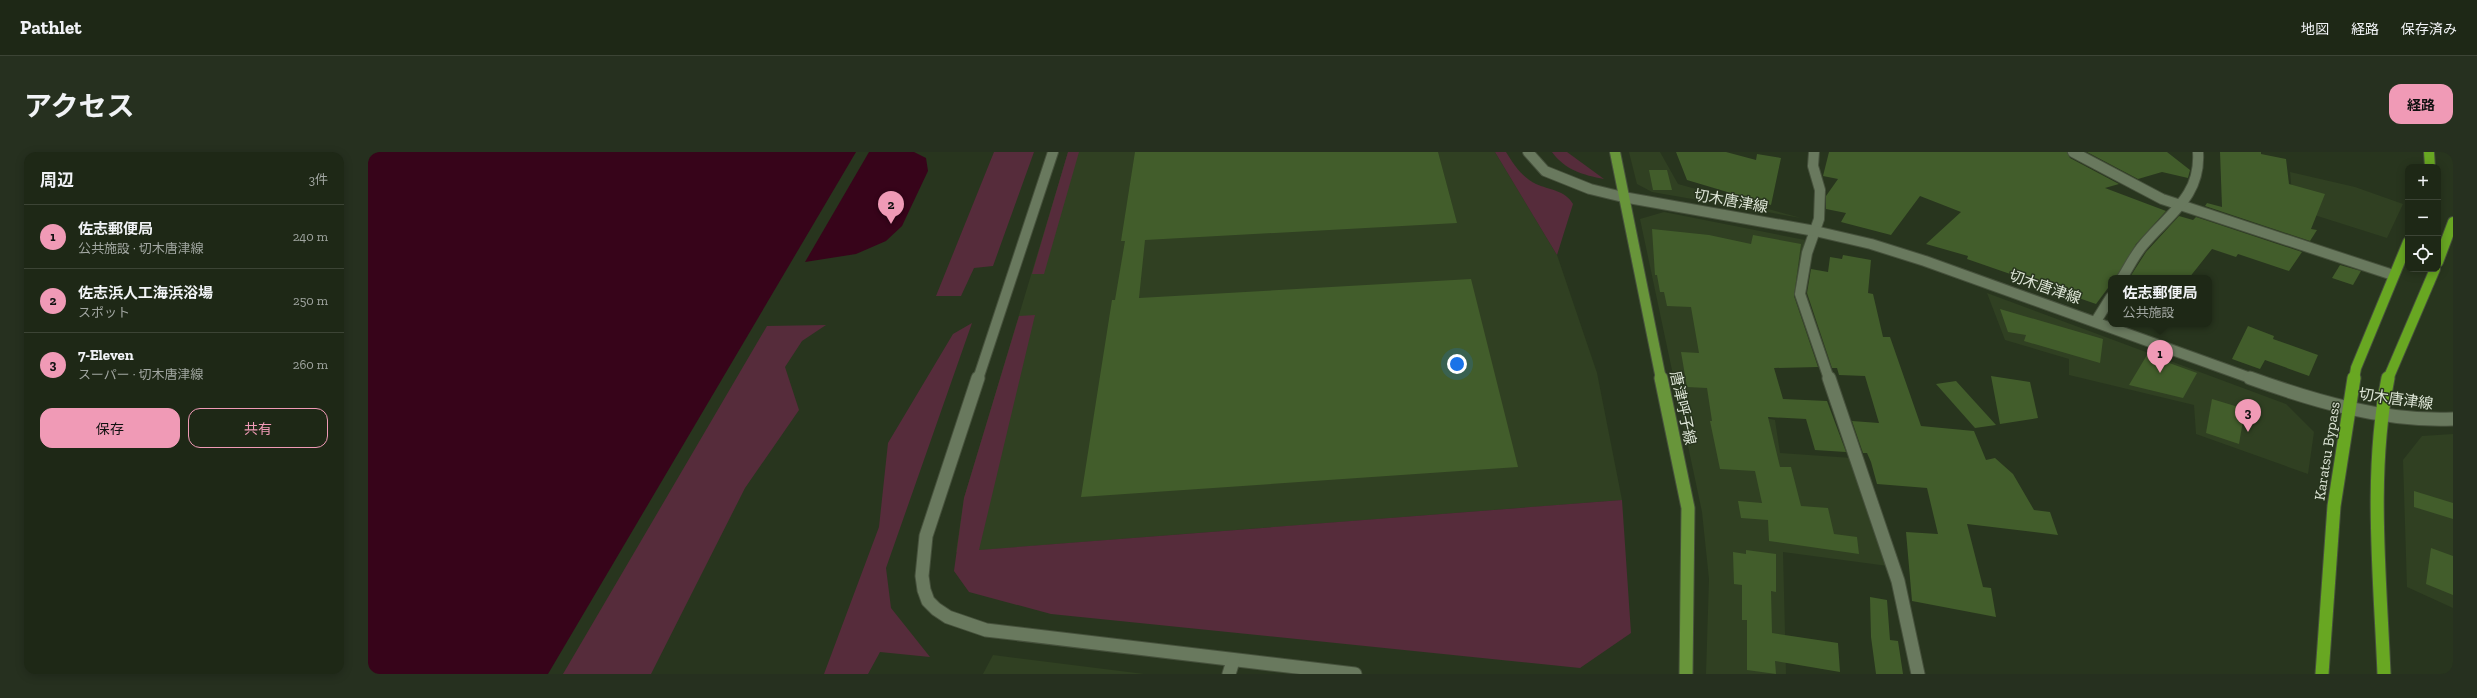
<!DOCTYPE html>
<html lang="ja">
<meta charset="utf-8">
<style>
:root{--surface:#1e2816;--page:#26301f;--text:#f1f3f6;--muted:#a1a6a1;--line:#3c4435;--accent:#f09ab6}
body{margin:0;font-family:"Zilla Slab","Noto Sans JP",serif;background:var(--page);color:var(--text)}
.controls{position:absolute;right:12px;top:12px;display:grid;overflow:hidden;border-radius:8px;box-shadow:0 2px 10px #0003}
.controls button{width:36px;height:36px;display:grid;place-items:center;padding:0;border:0;border-bottom:1px solid var(--line);background:var(--surface);color:var(--text);font:20px sans-serif}
.you{position:absolute;left:1089px;top:212px;width:14px;height:14px;margin:-10px;border:3px solid #fff;border-radius:50%;background:#1a73e8;box-shadow:0 0 0 6px #1a73e833}
.badge{display:grid;place-items:center;width:26px;height:26px;border-radius:50%;background:var(--accent);color:#111;font-size:13px;font-weight:700}
.pin{position:absolute;translate:-50% -33px;filter:drop-shadow(0 1px 2px #0008)}
.pin::after{content:'';position:absolute;top:21px;width:14px;height:12px;background:inherit;clip-path:polygon(0 0,100% 0,50% 100%)}
.popup{position:absolute;left:1740px;top:123px;width:104px;height:52px;box-sizing:border-box;display:grid;place-content:center;border-radius:8px;background:var(--surface);filter:drop-shadow(0 1px 3px #0005);font-size:13px;white-space:nowrap;color:var(--muted)}
.popup b{font-size:15px;color:var(--text)}
.popup::after{content:'';position:absolute;left:50%;top:100%;margin-left:-8px;border:8px solid transparent;border-top-color:var(--surface)}
.list{margin:0;padding:0;list-style:none}
h2{display:flex;justify-content:space-between;align-items:center;height:52px;margin:0;padding:0 16px;font-size:17px}
h2 small{font-size:13px;font-weight:400;color:var(--muted)}
.list li{display:grid;grid-template-columns:26px 1fr auto;gap:12px;align-items:center;box-sizing:border-box;height:64px;padding:0 16px;border-top:1px solid var(--line)}
.list b{display:block;font-size:15px;white-space:nowrap}
.list p{margin:0;font-size:13px;white-space:nowrap;color:var(--muted)}
.list em{font-size:13px;font-style:normal;color:var(--muted)}
.actions{display:flex;gap:8px;padding:12px 16px}
.actions a{flex:1;padding:9px 0;border:1px solid var(--accent);border-radius:12px;text-align:center;font-size:14px;color:var(--accent)}
.actions .main{background:var(--accent);color:#111}
.icon{flex:none;width:22px;height:22px;fill:none;stroke:currentColor;stroke-width:2;stroke-linecap:round;stroke-linejoin:round}
.map{position:relative;flex:none;width:2085px;height:522px;overflow:hidden;border-radius:12px}
header{display:flex;align-items:center;gap:24px;box-sizing:border-box;height:56px;padding:0 20px;background:var(--surface);border-bottom:1px solid var(--line)}
header strong{font-size:19px}
nav{display:flex;gap:22px;margin-inline-start:auto;font-size:14px}
.intro{display:flex;align-items:center;justify-content:space-between;box-sizing:border-box;height:96px;padding:0 24px}
h1{margin:0;font-size:28px}
.button{padding:10px 18px;border-radius:12px;background:var(--accent);color:#111;font-size:14px;font-weight:700}
main{display:flex;gap:24px;padding:0 24px}
aside{flex:1;background:var(--surface);border-radius:12px;box-shadow:0 2px 10px #0003}
.map>svg:first-child{display:block}
.built{fill:#304022}
.green{fill:#562c3b}
.water{fill:#37041a}
.building{fill:#425d2b}
.lines{fill:none;stroke-linecap:round;stroke-linejoin:round}
.street-far1-casing{stroke:#46513c;stroke-width:12}
.street-casing{stroke:#46513c;stroke-width:15}
.secondary-far1-casing{stroke:#46513c;stroke-width:12}
.secondary-casing{stroke:#46513c;stroke-width:15}
.primary-far1-casing{stroke:#46513c;stroke-width:12}
.primary-casing{stroke:#46513c;stroke-width:15}
.highway-far1-casing{stroke:#46513c;stroke-width:12}
.highway-casing{stroke:#46513c;stroke-width:15}
.street-far1{stroke:#69795e;stroke-width:10}
.street{stroke:#69795e;stroke-width:13}
.secondary-far1{stroke:#69795e;stroke-width:10}
.secondary{stroke:#69795e;stroke-width:13}
.primary-far1{stroke:#68953a;stroke-width:10}
.primary{stroke:#68953a;stroke-width:13}
.highway-far1{stroke:#68a722;stroke-width:10}
.highway{stroke:#68a722;stroke-width:13}
.labels{text-anchor:middle;dominant-baseline:central;stroke-width:3;stroke-linejoin:round;paint-order:stroke}
.street-label{font-size:15px;fill:#dde5d6;stroke:#28351e}
</style>
<header>
<strong>Pathlet</strong>
<nav><a>地図</a><a>経路</a><a>保存済み</a></nav>
</header>
<div class="intro"><h1>アクセス</h1><a class="button">経路</a></div>
<main>
<aside>
<h2>周辺<small>3件</small></h2>
<ul class="list">
<li><span class="badge">1</span><div><b>佐志郵便局</b><p>公共施設 · 切木唐津線</p></div><em>240 m</em></li>
<li><span class="badge">2</span><div><b>佐志浜人工海浜浴場</b><p>スポット</p></div><em>250 m</em></li>
<li><span class="badge">3</span><div><b>7-Eleven</b><p>スーパー · 切木唐津線</p></div><em>260 m</em></li>
</ul>
<div class="actions"><a class="main">保存</a><a>共有</a></div>
</aside>
<div class="map">
<svg width="2085" height="522" viewBox="0 0 2085 522">
<rect width="100%" height="100%" fill="#28351e"/>
<g class="built">
<path d="M 700,0 L 1127,0 L 1189,103 L 1229,221 L 1254,348 L 588,400 L 596,346 Z"/>
<path d="M 1261,0 L 1292,0 L 1310,32 L 1433,66 L 1284,40 L 1269,32 Z"/>
<path d="M 1922,20 L 1987,35 L 2035,52 L 2019,86 L 1918,54 L 1924,41 Z"/>
<path d="M 1296,60 L 1437,88 L 1427,139 L 1341,128 L 1398,266 L 1407,268 L 1412,301 L 1484,306 L 1520,414 L 1415,400 L 1418,522 L 1338,522 L 1341,427 L 1334,360 L 1272,67 Z"/>
<path d="M 1619,141 L 1918,252 L 1946,280 L 1940,322 L 1828,282 L 1826,253 L 1701,223 L 1701,207 L 1637,188 Z"/>
<path d="M 2085,282 L 2085,456 L 2039,435 L 2035,308 L 2054,284 Z"/>
<path d="M 625,503 L 776,522 L 615,522 Z"/>
</g>
<g class="green">
<path d="M 626,0 L 666,0 L 625,114 L 606,116 L 593,144 L 568,144 Z"/>
<path d="M 700,0 L 711,0 L 676,122 L 664,122 Z"/>
<path d="M 1127,0 L 1138,0 C 1146,13 1154,25 1168,32 C 1181,38 1197,38 1205,52 L 1189,103 Z"/>
<path d="M 1184,0 L 1199,0 L 1236,27 C 1215,23 1197,18 1184,0 Z"/>
<path d="M 667,163 L 611,398 L 1254,348 L 1263,481 L 1212,516 L 683,462 L 601,440 L 586,419 L 596,346 L 651,164 Z"/>
<path d="M 604,171 L 518,416 L 523,456 L 562,505 L 512,500 L 500,522 L 456,522 L 511,375 L 520,291 L 585,182 Z"/>
<path d="M 458,173 L 434,189 L 417,215 L 431,258 L 377,336 L 283,522 L 195,522 L 399,174 Z"/>
</g>
<g class="water">
<path d="M 0,0 L 488,0 L 180,522 L 0,522 Z"/>
<path d="M 501,0 L 546,0 L 558,6 L 560,19 L 534,74 L 518,89 L 488,102 L 437,110 Z"/>
</g>
<g class="building">
<path d="M 767,0 L 1070,0 L 1089,71 L 777,88 L 771,146 L 1103,127 L 1150,315 L 713,345 L 744,148 L 747,148 L 757,89 L 753,89 Z"/>
<path d="M 1308,0 L 1358,0 L 1388,8 L 1389,2 L 1413,6 L 1403,53 L 1319,28 Z"/>
<path d="M 1461,0 L 1699,0 L 1702,6 L 1751,32 L 1737,36 L 1798,59 L 1768,92 L 1748,126 L 1743,126 L 1743,132 L 1728,152 L 1599,107 L 1600,104 L 1558,92 L 1593,60 L 1552,44 L 1523,83 L 1473,70 L 1478,61 L 1458,57 L 1458,44 L 1470,27 L 1455,24 Z"/>
<path d="M 1719,0 L 1799,0 L 1822,18 L 1820,26 L 1794,20 L 1770,27 Z"/>
<path d="M 1852,0 L 1893,0 L 1893,2 L 1918,7 L 1921,32 L 1957,42 L 1943,77 L 1949,78 L 1942,89 L 1837,54 L 1839,51 L 1854,55 Z"/>
<path d="M 1281,18 L 1299,18 L 1304,38 L 1285,38 Z"/>
<path d="M 1811,64 L 1825,68 L 1828,65 L 1934,100 L 1921,119 L 1870,102 L 1868,105 L 1844,97 L 1821,126 L 1762,125 L 1778,100 Z"/>
<path d="M 1284,77 L 1341,83 L 1383,92 L 1385,83 L 1433,92 L 1426,144 L 1450,215 L 1406,216 L 1415,247 L 1459,249 L 1478,300 L 1447,298 L 1438,267 L 1400,265 L 1412,315 L 1423,315 L 1433,354 L 1460,356 L 1466,382 L 1489,385 L 1491,402 L 1401,389 L 1400,368 L 1373,366 L 1370,349 L 1394,351 L 1387,319 L 1352,317 L 1342,269 L 1344,269 L 1339,236 L 1319,235 L 1313,200 L 1331,201 L 1323,155 L 1299,154 L 1296,140 L 1292,140 L 1289,123 L 1287,123 Z"/>
<path d="M 1475,103 L 1503,108 L 1500,141 L 1505,142 L 1515,185 L 1522,185 L 1553,274 L 1606,279 L 1618,308 L 1627,306 L 1645,322 L 1666,358 L 1682,360 L 1690,383 L 1599,372 L 1615,435 L 1623,436 L 1628,465 L 1544,449 L 1538,380 L 1570,382 L 1559,336 L 1509,332 L 1503,310 L 1499,301 L 1495,301 L 1484,269 L 1511,271 L 1497,224 L 1471,223 L 1469,216 L 1464,216 L 1439,141 L 1443,117 L 1460,120 L 1462,105 L 1474,107 Z"/>
<path d="M 1972,113 L 1993,119 L 1985,133 L 1964,126 Z"/>
<path d="M 1632,157 L 1735,187 L 1732,211 L 1656,189 L 1658,183 L 1640,180 Z"/>
<path d="M 1880,174 L 1906,184 L 1905,187 L 1950,203 L 1941,224 L 1897,208 L 1892,217 L 1864,207 Z"/>
<path d="M 1779,203 L 1829,221 L 1815,246 L 1761,233 Z"/>
<path d="M 1623,224 L 1662,230 L 1670,266 L 1632,272 Z"/>
<path d="M 1588,229 L 1628,273 L 1607,276 L 1568,232 Z"/>
<path d="M 1844,247 L 1877,257 L 1871,292 L 1838,281 Z"/>
<path d="M 2046,339 L 2085,351 L 2085,367 L 2046,355 Z"/>
<path d="M 2063,396 L 2085,404 L 2085,443 L 2058,432 Z"/>
<path d="M 1378,398 L 1408,402 L 1408,440 L 1403,439 L 1404,481 L 1470,491 L 1472,520 L 1407,509 L 1408,522 L 1379,518 L 1379,468 L 1374,468 L 1374,433 L 1366,432 L 1365,400 L 1378,402 Z"/>
<path d="M 1502,445 L 1519,448 L 1522,488 L 1530,489 L 1535,522 L 1508,522 L 1503,485 Z"/>
</g>
<g class="lines">
<g class="street-far1-casing">
<g id="street-far1">
<path d="M 1446,0 L 1445,14 L 1452,38 L 1451,67 L 1439,101 L 1432,142 L 1461,227"/>
<path d="M 1705,0 L 1794,47 L 2025,123"/>
<path d="M 1754,126 C 1761,115 1767,102 1776,92 C 1801,62 1833,44 1830,0"/>
<path d="M 1728,169 L 1743,145"/>
<path d="M 610,227 L 685,0"/>
</g>
</g>
<g class="street-casing">
<g id="street">
<path d="M 610,226 L 558,384 L 554,424 L 556,438 L 560,449 L 568,457 L 580,465 L 618,478 L 987,522"/>
<path d="M 1461,226 L 1530,429 L 1550,522"/>
<path d="M 861,522 L 865,509"/>
</g>
</g>
<g class="secondary-far1-casing">
<path id="secondary-far1" d="M 1160,0 L 1177,19 L 1222,37 L 1255,45 L 1447,79 L 1503,92 L 1557,109 L 1885,227"/>
</g>
<g class="secondary-casing">
<path id="secondary" d="M 1882,226 C 1946,249 2016,270 2085,267"/>
</g>
<g class="primary-far1-casing">
<path id="primary-far1" d="M 1247,0 L 1293,227"/>
</g>
<g class="primary-casing">
<path id="primary" d="M 1293,226 L 1320,356 L 1318,522"/>
</g>
<g class="highway-far1-casing">
<g id="highway-far1">
<path d="M 2061,0 L 2062,15"/>
<path d="M 2070,110 L 2085,70"/>
<path d="M 1986,227 L 1988,216 L 2040,90"/>
<path d="M 2020,227 L 2067,117"/>
</g>
</g>
<g class="highway-casing">
<g id="highway">
<path d="M 1954,522 L 1966,354 L 1986,226"/>
<path d="M 2016,522 C 2012,424 2001,322 2020,226"/>
</g>
</g>
<use href="#street-far1" class="street-far1"/>
<use href="#street" class="street"/>
<use href="#secondary-far1" class="secondary-far1"/>
<use href="#secondary" class="secondary"/>
<use href="#primary-far1" class="primary-far1"/>
<use href="#primary" class="primary"/>
<use href="#highway-far1" class="highway-far1"/>
<use href="#highway" class="highway"/>
</g>
<g class="labels">
<g class="street-label">
<text transform="translate(1363 49) rotate(10)">切木唐津線</text>
<text transform="translate(1677 135) rotate(19)">切木唐津線</text>
<text transform="translate(2028 247) rotate(8)">切木唐津線</text>
<text transform="translate(1315 256) rotate(78)">唐津呼子線</text>
<text transform="translate(1959 299) rotate(-81)">Karatsu Bypass</text>
</g>
</g>
</svg>
<div class="controls">
<button>+</button>
<button>−</button>
<button><svg class="icon" aria-label="locate" viewBox="0 0 24 24"><circle cx="12" cy="12" r="6"/><path d="M12 2v4M12 18v4M2 12h4M18 12h4"/></svg></button>
</div>
<div class="you"></div>
<div class="pin badge" style="left:1792px;top:221px">1</div>
<div class="popup"><b>佐志郵便局</b>公共施設</div>
<div class="pin badge" style="left:523px;top:72px">2</div>
<div class="pin badge" style="left:1880px;top:280px">3</div>
</div>
</main>
